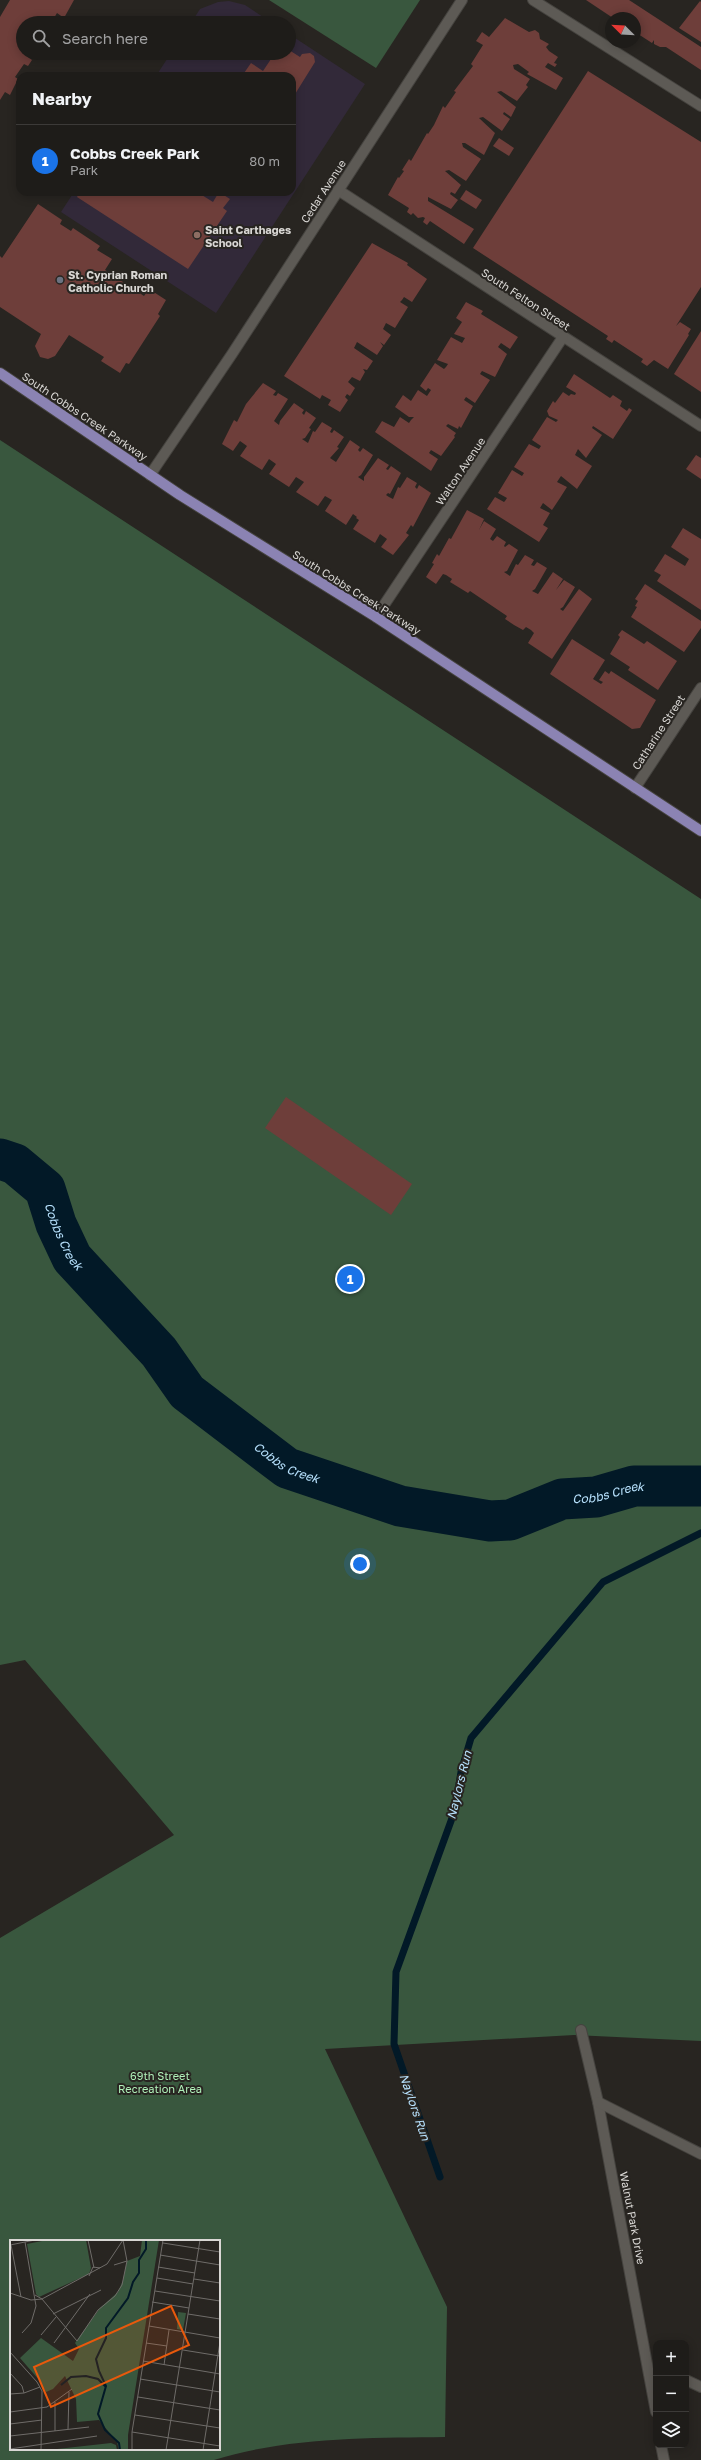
<!DOCTYPE html>
<meta charset="utf-8">
<style>
:root{--surface:#1e1c19;--page:#262522;--text:#f1f3f6;--muted:#a1a1a2;--line:#3c3a38;--accent:#1a73e8}
body{margin:0;font-family:"Golos Text",sans-serif;background:var(--page);color:var(--text)}
.controls{position:absolute;right:12px;bottom:12px;display:grid;overflow:hidden;border-radius:8px;box-shadow:0 2px 10px #0003}
.controls button{width:36px;height:36px;display:grid;place-items:center;padding:0;border:0;border-bottom:1px solid var(--line);background:var(--surface);color:var(--text);font:20px sans-serif}
.compass{position:absolute;left:605px;top:12px;width:36px;height:36px;border-radius:50%;background:var(--surface);box-shadow:0 2px 10px #0003;rotate:294deg}
.you{position:absolute;left:360px;top:1564px;width:14px;height:14px;margin:-10px;border:3px solid #fff;border-radius:50%;background:#1a73e8;box-shadow:0 0 0 6px #1a73e833}
.badge{display:grid;place-items:center;width:26px;height:26px;border-radius:50%;background:var(--accent);color:#fff;font-size:13px;font-weight:700}
.pin{position:absolute;translate:-50% -50%;border:2px solid #fff;box-shadow:0 1px 4px #0006}
.list{margin:0;padding:0;list-style:none}
h2{display:flex;justify-content:space-between;align-items:center;height:52px;margin:0;padding:0 16px;font-size:17px}
h2 small{font-size:13px;font-weight:400;color:var(--muted)}
.list li{display:grid;grid-template-columns:26px 1fr auto;gap:12px;align-items:center;box-sizing:border-box;height:72px;padding:0 16px;border-top:1px solid var(--line)}
.list b{display:block;font-size:15px;white-space:nowrap}
.list p{margin:0;font-size:13px;white-space:nowrap;color:var(--muted)}
.list em{font-size:13px;font-style:normal;color:var(--muted)}
.icon{flex:none;width:22px;height:22px;fill:none;stroke:currentColor;stroke-width:2;stroke-linecap:round;stroke-linejoin:round}
.map{position:relative;flex:none;width:701px;height:2460px;overflow:hidden}
.search{position:absolute;background:var(--surface);box-shadow:0 2px 10px #0003;left:16px;top:16px;width:280px;height:44px;display:flex;align-items:center;gap:10px;box-sizing:border-box;padding:0 14px;border-radius:22px;color:var(--muted);font-size:15px}
.panel{position:absolute;background:var(--surface);box-shadow:0 2px 10px #0003;left:16px;top:72px;width:280px;height:124px;border-radius:12px}
.map>svg:first-child{display:block}
.education{fill:#322939}
.green{fill:#39573e;fill-rule:evenodd}
.lines{fill:none;stroke-linecap:round;stroke-linejoin:round}
.stream{stroke:#021927;stroke-width:7}
.river{stroke:#021927;stroke-width:41}
.building{fill:#6e3e3a}
.minor-casing{stroke:#45433f;stroke-width:12}
.tertiary-casing{stroke:#45433f;stroke-width:12}
.primary-casing{stroke:#45433f;stroke-width:12}
.minor{stroke:#5d5a55;stroke-width:10}
.tertiary{stroke:#5d5a55;stroke-width:10}
.primary{stroke:#8b83b3;stroke-width:10}
.education-dot{fill:#8d6e63;stroke:#282521;stroke-width:1.5}
.worship-dot{fill:#6b7280;stroke:#282521;stroke-width:1.5}
.labels{text-anchor:middle;dominant-baseline:central;stroke-width:4;stroke-linejoin:round;paint-order:stroke}
.street-label{font-size:11px;fill:#d9d7d4;stroke:#282521}
.poi-label{font-size:11px;font-weight:bold;fill:#d9d7d4;stroke:#282521;text-anchor:start}
.park-label{font-size:11px;fill:#b0f0b9;stroke:#282521}
.water-label{font-size:12px;font-style:italic;fill:#b7e1fd;stroke:#282521}
.inset-river{fill:none;stroke:#021927;stroke-width:2}
.inset-road{fill:none;stroke:#6f6c69;stroke-width:1}
.view{fill:#e8590c;fill-opacity:0.15;stroke:#e8590c;stroke-width:2}
.inset-edge{fill:none;stroke:#d9d7d4;stroke-width:2}
</style>
<div class="map">
<svg width="701" height="2460" viewBox="0 0 701 2460">
<rect width="100%" height="100%" fill="#282521"/>
<g class="education">
<path d="M 229,1 L 245,5 L 272,23 L 191,23 L 200,9 L 218,2 Z"/>
<path d="M 289,34 L 365,84 L 216,313 L 61,212 L 74,192 L 292,192 L 292,76 L 156,76 L 171,53 L 289,53 Z"/>
</g>
<g class="green">
<path d="M 269,0 L 420,0 L 376,68 Z"/>
<path d="M 0,440 L 701,899 L 701,2041 L 574,2035 L 325,2049 L 447,2307 L 445,2437 C 368,2438 288,2437 214,2460 L 0,2460 L 0,1938 L 174,1835 L 25,1660 L 0,1665 ZM 11,2241 L 219,2241 L 219,2449 L 11,2449 Z"/>
</g>
<g class="lines">
<path class="stream" d="M 440,2177 L 394,2044 L 396,1972 L 455,1810 L 461,1772 L 471,1738 L 603,1582 L 701,1533"/>
<path class="river" id="s1" d="M 0,1159 L 15,1164 L 45,1189 L 56,1224 L 72,1258 L 159,1352 L 187,1392 L 287,1468 L 400,1506 L 490,1521 L 510,1520 L 562,1499 L 596,1497 L 634,1486 L 701,1486"/>
</g>
<g class="building">
<path d="M 10,0 L 74,0 L 64,18 L 57,13 L 51,23 L 23,23 L 23,53 L 31,53 L 28,57 L 32,60 L 28,66 L 24,64 L 15,77 L 18,79 L 10,95 L 5,92 L 0,100 L 0,17 Z"/>
<path d="M 586,0 L 629,0 L 701,47 L 701,70 L 666,47 L 660,47 L 654,44 L 654,40 L 652,43 L 635,32 L 635,18 L 613,18 Z"/>
<path d="M 700,1 L 701,2 L 701,42 L 679,28 Z"/>
<path d="M 505,18 L 529,32 L 535,30 L 539,33 L 540,39 L 549,44 L 546,47 L 549,51 L 558,57 L 554,63 L 557,64 L 555,67 L 548,63 L 545,67 L 563,78 L 556,90 L 527,74 L 529,72 L 518,64 L 513,65 L 514,69 L 530,79 L 526,85 L 528,87 L 517,101 L 501,91 L 497,92 L 516,107 L 511,117 L 504,112 L 503,114 L 510,119 L 502,131 L 483,117 L 479,118 L 495,133 L 484,155 L 465,143 L 462,143 L 463,147 L 481,159 L 466,181 L 449,170 L 445,171 L 461,185 L 455,194 L 451,192 L 450,194 L 458,200 L 451,209 L 428,197 L 428,201 L 474,229 L 464,244 L 430,221 L 427,225 L 423,222 L 425,218 L 423,217 L 418,218 L 413,213 L 411,215 L 407,212 L 409,208 L 388,195 L 398,177 L 399,178 L 404,171 L 402,170 L 409,159 L 411,161 L 427,133 L 428,134 L 434,125 L 443,106 L 445,108 L 456,92 L 454,91 L 473,66 L 471,64 L 483,45 L 476,41 L 482,32 L 489,37 Z"/>
<path d="M 289,50 L 300,57 L 302,54 L 310,53 L 314,56 L 315,62 L 292,99 L 292,76 L 242,76 L 251,63 L 263,71 L 275,53 L 289,53 Z"/>
<path d="M 588,71 L 701,142 L 701,287 L 676,326 L 680,322 L 691,329 L 688,334 L 689,335 L 668,369 L 654,360 L 647,366 L 641,362 L 643,359 L 614,340 L 612,343 L 606,339 L 608,336 L 473,248 Z"/>
<path d="M 499,138 L 514,148 L 509,156 L 493,146 Z"/>
<path d="M 466,190 L 482,200 L 476,209 L 460,199 Z"/>
<path d="M 80,192 L 197,192 L 213,202 L 219,192 L 230,199 L 223,208 L 227,211 L 188,269 L 77,197 Z"/>
<path d="M 38,204 L 62,220 L 60,224 L 71,231 L 73,228 L 100,246 L 97,250 L 112,259 L 105,270 L 144,296 L 149,289 L 166,300 L 158,314 L 160,316 L 129,364 L 126,363 L 120,373 L 101,361 L 104,357 L 69,335 L 55,356 L 48,359 L 40,357 L 35,346 L 41,334 L 0,307 L 0,256 L 2,258 Z"/>
<path d="M 372,243 L 408,263 L 407,265 L 427,279 L 412,302 L 404,297 L 402,300 L 400,302 L 408,307 L 395,328 L 386,323 L 383,329 L 391,335 L 384,345 L 380,342 L 383,346 L 377,355 L 357,342 L 354,348 L 373,361 L 367,370 L 363,369 L 365,372 L 360,381 L 352,377 L 348,382 L 355,388 L 350,396 L 347,394 L 345,397 L 348,400 L 340,412 L 328,405 L 331,400 L 322,395 L 320,399 L 284,376 Z"/>
<path d="M 466,302 L 483,311 L 481,314 L 518,337 L 510,349 L 501,343 L 498,347 L 507,354 L 495,377 L 482,371 L 480,374 L 490,380 L 475,403 L 466,397 L 464,400 L 473,406 L 461,428 L 459,426 L 458,429 L 448,424 L 446,426 L 456,433 L 454,436 L 455,437 L 441,456 L 431,450 L 429,453 L 438,459 L 431,471 L 375,432 L 382,421 L 394,427 L 400,417 L 409,423 L 411,420 L 414,417 L 409,417 L 395,407 L 403,395 L 411,401 L 418,390 L 427,396 L 431,390 L 428,388 L 426,391 L 420,386 L 435,363 L 444,369 L 446,367 L 448,364 L 437,360 L 451,337 L 462,343 L 465,338 L 454,334 L 462,322 L 456,318 Z"/>
<path d="M 701,331 L 701,392 L 674,374 Z"/>
<path d="M 574,374 L 610,398 L 613,395 L 622,401 L 620,406 L 627,411 L 629,408 L 632,410 L 613,439 L 593,426 L 592,428 L 602,435 L 595,445 L 586,458 L 578,449 L 575,455 L 592,466 L 577,489 L 561,476 L 557,482 L 567,487 L 560,498 L 552,510 L 543,503 L 540,508 L 550,513 L 543,525 L 548,528 L 539,542 L 487,509 L 495,497 L 504,502 L 505,501 L 507,498 L 498,493 L 512,470 L 522,476 L 524,473 L 514,467 L 529,444 L 539,449 L 541,446 L 532,440 L 547,417 L 556,422 L 558,420 L 549,416 L 547,411 L 553,401 L 555,403 L 563,392 L 569,396 L 571,394 L 575,395 L 576,393 L 566,387 Z"/>
<path d="M 263,383 L 276,391 L 273,395 L 276,396 L 278,393 L 288,399 L 274,421 L 279,425 L 280,421 L 294,403 L 304,410 L 302,413 L 304,415 L 306,411 L 316,418 L 309,428 L 311,429 L 305,438 L 302,439 L 308,443 L 313,431 L 315,432 L 322,422 L 332,428 L 330,432 L 332,433 L 334,430 L 344,437 L 337,447 L 339,448 L 330,458 L 336,462 L 350,440 L 360,447 L 358,450 L 360,452 L 363,448 L 373,455 L 361,475 L 358,477 L 364,481 L 364,477 L 378,458 L 389,465 L 386,469 L 388,470 L 391,466 L 401,473 L 390,494 L 388,493 L 386,495 L 389,497 L 393,499 L 398,487 L 400,488 L 407,477 L 417,483 L 415,487 L 417,489 L 419,485 L 431,493 L 413,527 L 411,525 L 406,533 L 409,535 L 393,555 L 381,547 L 387,539 L 380,534 L 375,543 L 353,529 L 359,520 L 356,518 L 357,517 L 353,514 L 346,525 L 325,511 L 332,500 L 325,496 L 318,506 L 296,492 L 304,482 L 296,477 L 289,487 L 269,474 L 276,464 L 269,459 L 262,470 L 240,456 L 247,446 L 240,441 L 233,451 L 222,444 L 234,420 L 237,422 L 246,404 Z"/>
<path d="M 696,455 L 701,458 L 701,479 L 686,469 Z"/>
<path d="M 467,510 L 484,519 L 479,530 L 484,521 L 496,529 L 490,539 L 493,541 L 497,536 L 506,542 L 504,546 L 505,547 L 509,544 L 518,550 L 507,571 L 504,572 L 510,576 L 516,564 L 518,565 L 525,555 L 534,560 L 531,565 L 534,566 L 537,562 L 547,568 L 535,589 L 532,591 L 538,594 L 553,572 L 563,579 L 556,590 L 564,580 L 575,587 L 563,607 L 560,609 L 563,611 L 579,589 L 592,599 L 552,659 L 528,643 L 534,633 L 531,630 L 526,627 L 523,630 L 514,625 L 505,619 L 507,616 L 470,591 L 468,593 L 450,582 L 452,579 L 446,575 L 443,574 L 436,584 L 426,577 L 434,564 L 432,563 L 437,554 L 439,556 L 449,538 L 451,539 Z"/>
<path d="M 683,528 L 701,539 L 701,610 L 657,581 L 661,575 L 654,571 L 665,554 L 685,566 L 689,559 L 671,547 Z"/>
<path d="M 645,584 L 701,621 L 701,628 L 684,652 L 631,617 L 637,607 L 635,606 L 638,601 L 635,599 Z"/>
<path d="M 622,630 L 644,644 L 647,641 L 677,661 L 658,690 L 628,670 L 630,667 L 610,654 L 620,637 L 618,635 Z"/>
<path d="M 572,639 L 605,660 L 593,679 L 601,684 L 603,682 L 599,680 L 605,671 L 609,674 L 611,671 L 656,700 L 640,728 L 632,729 L 550,674 Z"/>
<path d="M 286,1097 L 412,1184 L 391,1215 L 265,1128 Z"/>
</g>
<g class="lines">
<g class="minor-casing">
<g id="minor">
<path d="M 533,0 L 701,106"/>
<path d="M 338,190 L 701,426"/>
<path d="M 376,617 L 563,337"/>
<path d="M 635,788 L 701,688"/>
<path d="M 581,2030 L 598,2102 L 656,2412"/>
<path d="M 598,2102 L 701,2154"/>
<path d="M 686,2380 L 701,2387"/>
<path d="M 661,2445 L 664,2460"/>
</g>
</g>
<g class="tertiary-casing">
<path id="tertiary" d="M 150,475 L 232,354 L 462,0"/>
</g>
<g class="primary-casing">
<path id="primary" d="M 0,373 L 180,495 L 376,617 L 701,831"/>
</g>
<use href="#minor" class="minor"/>
<use href="#tertiary" class="tertiary"/>
<use href="#primary" class="primary"/>
</g>
<circle class="education-dot" cx="197" cy="235" r="4"/>
<circle class="worship-dot" cx="60" cy="280" r="4"/>
<g class="labels">
<g class="street-label">
<text transform="translate(323 191) rotate(-57)">Cedar Avenue</text>
<text transform="translate(526 299) rotate(33)">South Felton Street</text>
<text transform="translate(85 416) rotate(34)">South Cobbs Creek Parkway</text>
<text transform="translate(460 471) rotate(-56)">Walton Avenue</text>
<text transform="translate(357 592) rotate(32)">South Cobbs Creek Parkway</text>
<text transform="translate(658 732) rotate(-57)">Catharine Street</text>
<text transform="translate(633 2218) rotate(79)">Walnut Park Drive</text>
</g>
<g class="poi-label">
<text x="205" y="229">Saint Carthages<tspan x="205" dy="13">School</tspan></text>
<text x="68" y="274">St. Cyprian Roman<tspan x="68" dy="13">Catholic Church</tspan></text>
</g>
<g class="park-label">
<text x="160" y="2075">69th Street<tspan x="160" dy="13">Recreation Area</tspan></text>
</g>
<g class="water-label">
<text stroke="none"><textPath href="#s1" startOffset="106">Cobbs Creek</textPath></text>
<text stroke="none"><textPath href="#s1" startOffset="429">Cobbs Creek</textPath></text>
<text stroke="none"><textPath href="#s1" startOffset="765">Cobbs Creek</textPath></text>
<text transform="translate(459 1785) rotate(-76)">Naylors Run</text>
<text transform="translate(415 2107) rotate(71)">Naylors Run</text>
</g>
</g>
<g transform="translate(10 2240)">
<rect width="210" height="210" fill="#282521"/>
<path d="M 37,0 L 76,0 L 81,28 L 79,34 L 29,57 L 26,54 L 17,4 ZM 132,0 L 149,0 L 118,195 L 118,210 L 109,210 L 107,202 L 89,180 L 67,182 L 66,159 L 55,136 L 43,149 L 36,152 L 30,141 L 10,118 L 31,98 L 63,121 L 69,109 L 65,103 L 90,68 L 108,52 L 113,40 L 117,21 L 130,16 ZM 168,72 L 176,73 L 173,90 L 167,89 ZM 101,203 L 106,205 L 107,210 L 38,210 Z" fill="#39573e"/>
<path class="inset-river" d="M 51,145 L 61,137 L 76,136 L 88,139 L 96,147M 110,210 L 109,203 L 95,190 L 88,174 L 96,146 L 89,131 L 86,119 L 96,98 L 96,88 L 118,58 L 123,42 L 129,33 L 129,20 L 136,9 L 136,0"/>
<path class="inset-road" d="M 78,0 L 84,28M 153,3 L 210,12M 0,5 L 25,0M 1,5 L 11,57M 150,15 L 210,25M 104,25 L 117,21M 148,27 L 185,33M 79,36 L 83,27 L 90,28M 147,38 L 183,44M 184,39 L 210,43M 145,51 L 210,61M 0,53 L 21,60 L 32,59 L 97,24 L 113,0M 25,55 L 32,59 L 67,101 L 88,70 L 105,56 L 112,45 L 117,21 L 113,0M 142,62 L 179,68M 43,74 L 91,50M 178,74 L 210,79M 139,86 L 210,98M 12,93 L 21,83 L 26,66 L 15,2M 31,95 L 46,77M 44,103 L 80,54M 136,103 L 157,106M 173,110 L 210,116M 0,112 L 27,142 L 32,151 L 31,210M 133,121 L 210,134M 154,125 L 159,90M 0,133 L 12,146 L 14,153M 130,139 L 210,152M 0,154 L 14,153 L 30,147M 128,157 L 210,170M 0,172 L 37,167 L 62,149M 125,175 L 210,188M 0,184 L 32,180M 58,189 L 59,152M 45,191 L 45,162M 122,192 L 210,206M 0,196 L 79,187M 0,209 L 87,196M 122,210 L 122,192 L 153,0M 156,210 L 190,0M 193,210 L 210,102"/>
<path class="view" d="M 161,66 L 179,105 L 41,167 L 24,127 Z"/>
<rect width="210" height="210" class="inset-edge"/>
</g>
</svg>
<div class="controls">
<button>+</button>
<button>−</button>
<button><svg class="icon" aria-label="layers" viewBox="0 0 24 24"><path d="M12 4l9 5-9 5-9-5zM3 14l9 5 9-5"/></svg></button>
</div>
<svg class="compass" viewBox="-18 -18 36 36"><path d="M0-13l5 13h-10z" fill="#e53935"/><path d="M0 13l5-13h-10z" fill="#a1a1a2"/></svg>
<div class="you"></div>
<div class="pin badge" style="left:350px;top:1279px">1</div>
<div class="search"><svg class="icon" aria-label="search" viewBox="0 0 24 24"><circle cx="10" cy="10" r="6"/><path d="M15 15l6 6"/></svg>Search here</div>
<section class="panel">
<h2>Nearby<small></small></h2>
<ul class="list">
<li><span class="badge">1</span><div><b>Cobbs Creek Park</b><p>Park</p></div><em>80 m</em></li>
</ul>
</section>
</div>
